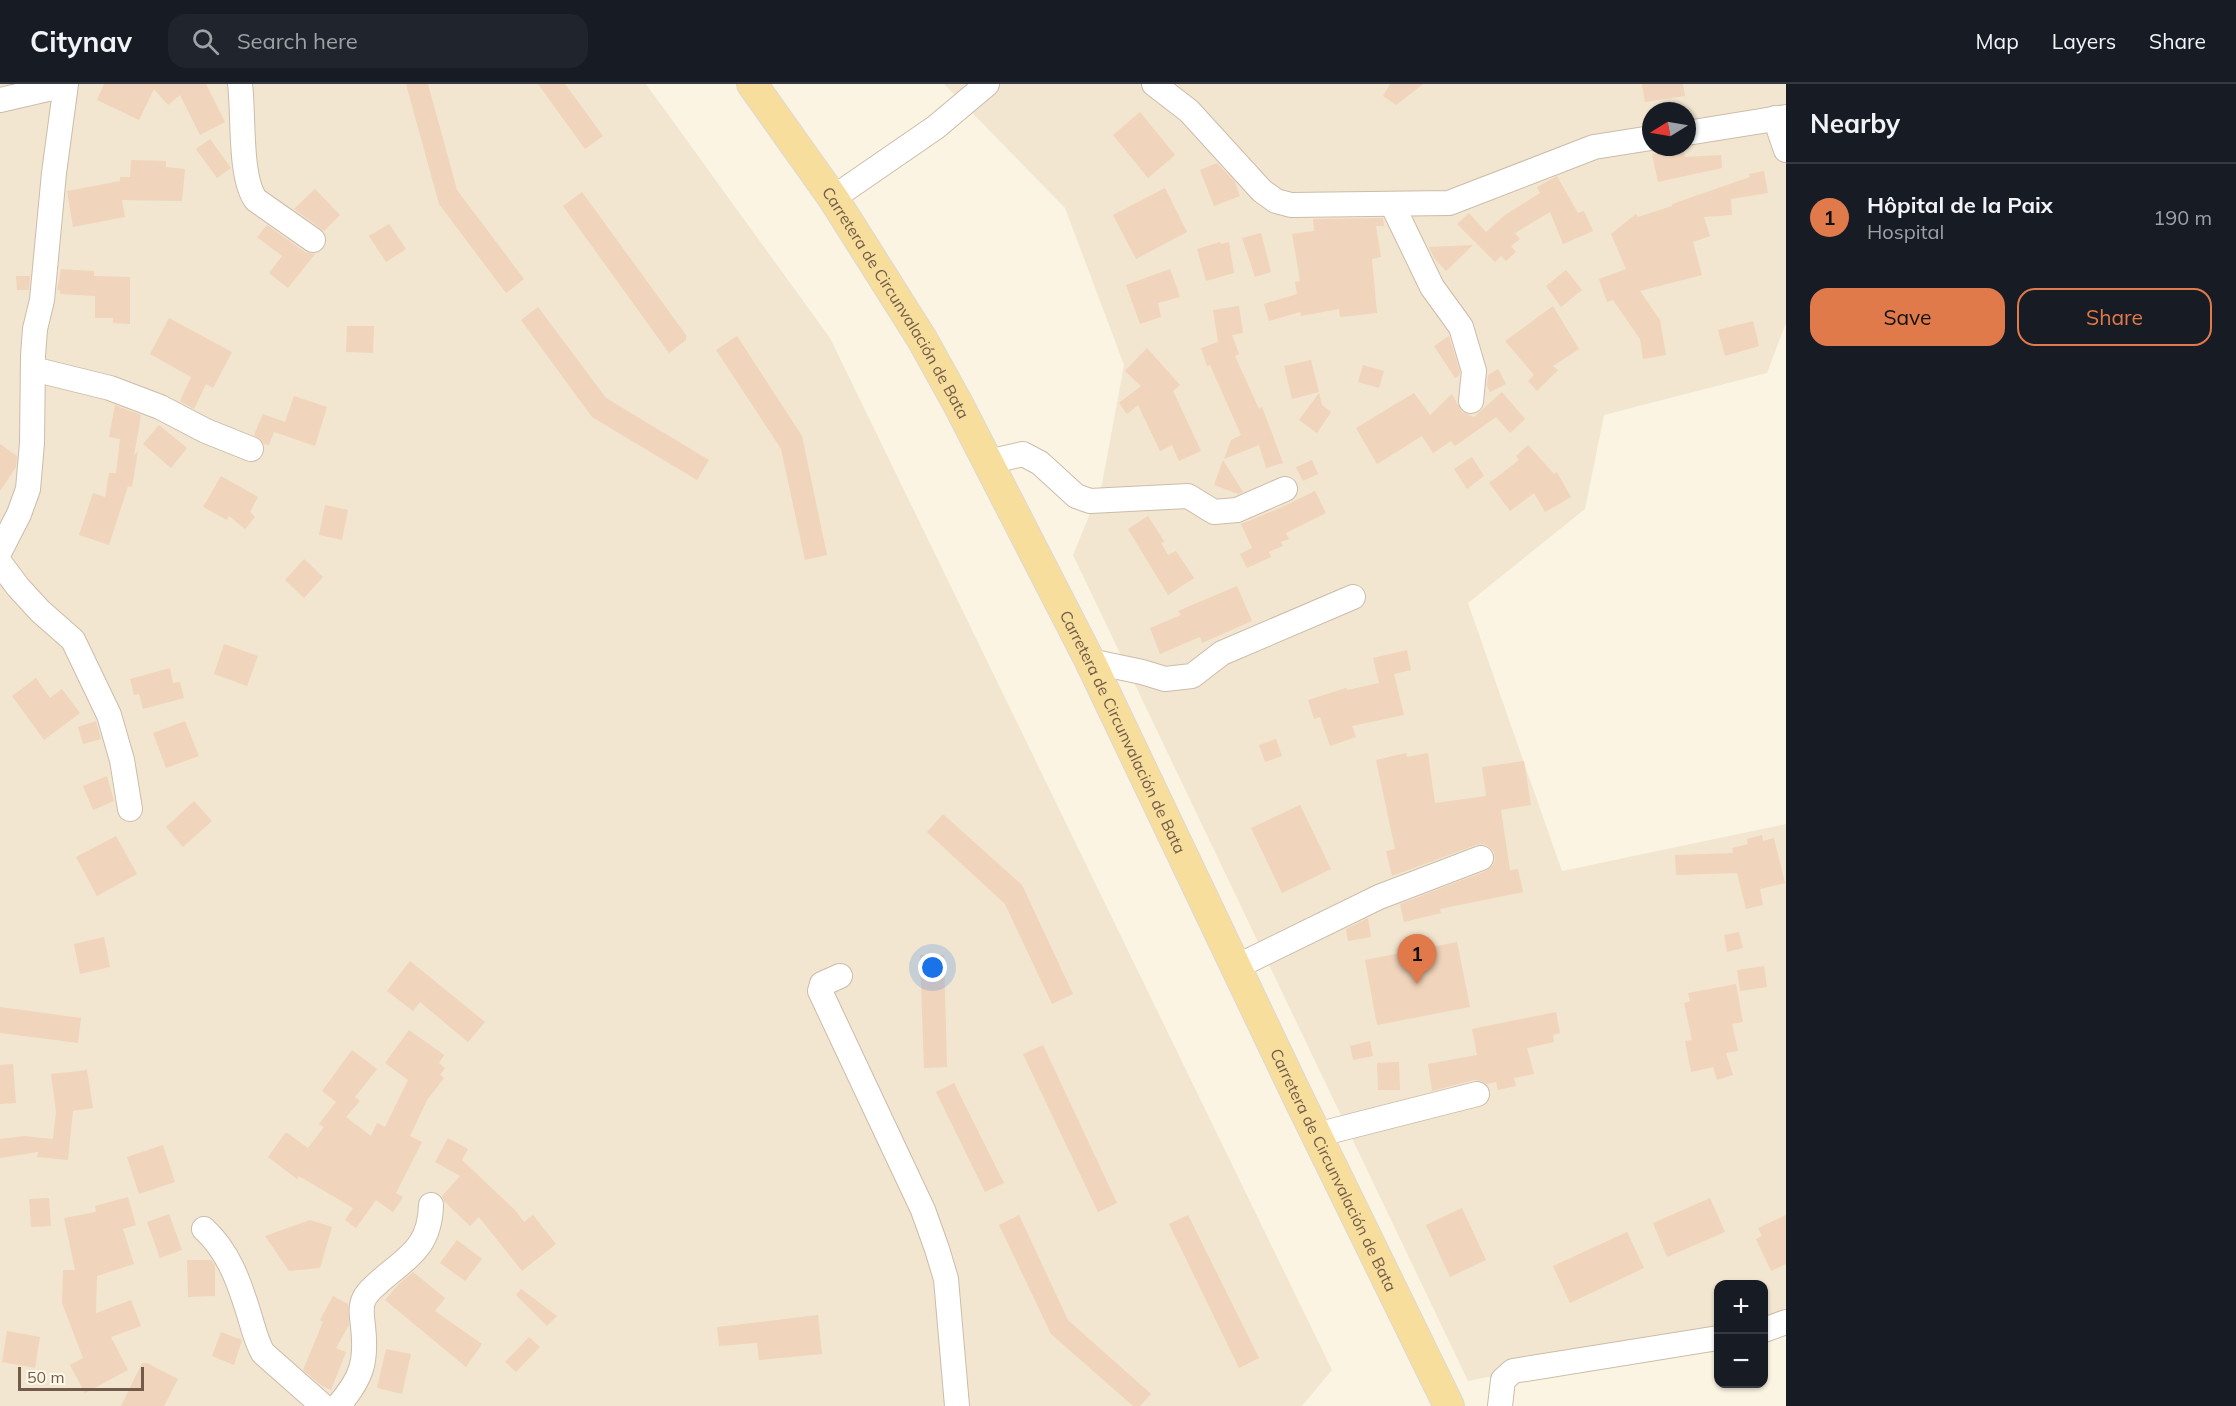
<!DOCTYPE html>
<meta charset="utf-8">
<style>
:root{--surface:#171b24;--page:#20242c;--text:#f1f3f6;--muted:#9ea1a6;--line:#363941;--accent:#e17a4b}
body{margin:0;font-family:Mulish,sans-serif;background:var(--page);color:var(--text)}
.controls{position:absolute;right:18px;bottom:18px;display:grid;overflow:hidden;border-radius:12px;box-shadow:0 2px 4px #0004}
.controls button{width:54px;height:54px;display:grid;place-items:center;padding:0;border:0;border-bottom:2px solid var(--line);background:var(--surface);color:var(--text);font:30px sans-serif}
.compass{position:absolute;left:1642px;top:18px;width:54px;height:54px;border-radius:50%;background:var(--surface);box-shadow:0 2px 4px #0004;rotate:259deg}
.scale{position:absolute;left:18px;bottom:15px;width:126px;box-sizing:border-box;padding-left:6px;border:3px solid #725b4a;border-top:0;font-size:16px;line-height:21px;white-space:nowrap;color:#725b4a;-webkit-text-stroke:4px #fef8e8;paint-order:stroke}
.you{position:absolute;left:933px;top:884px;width:21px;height:21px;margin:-15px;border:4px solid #fff;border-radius:50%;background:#1a73e8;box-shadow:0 0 0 9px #1a73e833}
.badge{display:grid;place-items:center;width:39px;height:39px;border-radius:50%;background:var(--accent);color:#111;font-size:20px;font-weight:700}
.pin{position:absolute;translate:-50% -50px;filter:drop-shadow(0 2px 3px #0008)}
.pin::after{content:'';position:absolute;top:32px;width:21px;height:18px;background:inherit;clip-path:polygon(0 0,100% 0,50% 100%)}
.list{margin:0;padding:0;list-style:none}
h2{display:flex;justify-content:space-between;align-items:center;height:78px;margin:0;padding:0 24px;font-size:26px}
h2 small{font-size:20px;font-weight:400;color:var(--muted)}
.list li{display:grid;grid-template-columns:39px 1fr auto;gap:18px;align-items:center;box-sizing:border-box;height:108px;padding:0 24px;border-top:2px solid var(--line)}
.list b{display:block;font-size:22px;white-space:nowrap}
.list p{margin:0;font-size:20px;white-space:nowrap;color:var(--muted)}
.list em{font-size:20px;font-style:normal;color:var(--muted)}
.actions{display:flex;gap:12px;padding:18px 24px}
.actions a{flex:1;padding:14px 0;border:2px solid var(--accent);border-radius:18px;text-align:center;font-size:21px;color:var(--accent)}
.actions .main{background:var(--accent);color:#111}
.icon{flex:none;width:33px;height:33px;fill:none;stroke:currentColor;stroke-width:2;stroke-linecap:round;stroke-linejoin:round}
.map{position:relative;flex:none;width:1786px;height:1322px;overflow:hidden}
header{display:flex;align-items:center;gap:36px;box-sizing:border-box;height:84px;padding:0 30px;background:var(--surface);border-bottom:2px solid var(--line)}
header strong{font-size:28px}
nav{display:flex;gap:33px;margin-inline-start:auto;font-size:21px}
.search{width:420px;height:54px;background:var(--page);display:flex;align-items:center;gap:15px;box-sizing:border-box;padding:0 21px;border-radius:18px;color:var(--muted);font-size:22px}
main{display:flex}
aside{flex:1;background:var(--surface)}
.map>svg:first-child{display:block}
.residential{fill:#f2e6d1;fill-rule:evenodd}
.building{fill:#f0d4bb}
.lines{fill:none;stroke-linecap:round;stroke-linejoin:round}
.minor-casing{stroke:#ccbca9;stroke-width:26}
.major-casing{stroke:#ddd8d4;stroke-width:32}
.minor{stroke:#fff;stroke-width:24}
.major{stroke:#f8de9c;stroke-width:30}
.labels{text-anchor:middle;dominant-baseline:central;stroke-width:4.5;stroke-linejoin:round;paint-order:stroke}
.street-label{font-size:16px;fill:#725b4a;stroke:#fef8e8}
</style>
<header>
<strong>Citynav</strong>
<div class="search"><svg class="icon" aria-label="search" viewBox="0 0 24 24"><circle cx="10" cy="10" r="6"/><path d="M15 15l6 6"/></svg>Search here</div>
<nav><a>Map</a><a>Layers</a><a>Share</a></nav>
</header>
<main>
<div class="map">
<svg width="1786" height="1322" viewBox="0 0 1786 1322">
<rect width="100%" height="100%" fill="#fbf4e2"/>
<g class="residential">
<path d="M 0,0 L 646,0 L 830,254 L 1332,1286 L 1302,1322 L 0,1322 Z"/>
<path d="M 944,0 L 1786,0 L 1786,239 L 1767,289 L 1604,331 L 1585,425 L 1468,519 L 1562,787 L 1786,740 L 1786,1228 L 1764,1238 L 1764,1200 L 1718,1200 L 1718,1247 L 1468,1297 L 1073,471 L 1102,400 L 1124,281 L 1065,124 ZM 1651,27 L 1687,27 L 1687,63 L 1651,63 Z"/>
</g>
<g class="building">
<path d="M 104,0 L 206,0 L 225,38 L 200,51 L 180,11 L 168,21 L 154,5 L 139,36 L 97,16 Z"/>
<path d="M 406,0 L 428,0 L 457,106 L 524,195 L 506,209 L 439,120 Z"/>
<path d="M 538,0 L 565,0 L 603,52 L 585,65 Z"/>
<path d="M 1390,0 L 1423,0 L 1396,21 L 1383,12 Z"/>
<path d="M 1642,0 L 1683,0 L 1685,12 L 1645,18 Z"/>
<path d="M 1140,28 L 1175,71 L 1148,94 L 1113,51 Z"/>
<path d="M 210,55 L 231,84 L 217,94 L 196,65 Z"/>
<path d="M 1683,63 L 1685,73 L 1721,71 L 1722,84 L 1658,98 L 1652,70 Z"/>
<path d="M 131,76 L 166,77 L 166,83 L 185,85 L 182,117 L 122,116 L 125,133 L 73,143 L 67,107 L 120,97 L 120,93 L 130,93 Z"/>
<path d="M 1217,79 L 1235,98 L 1240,112 L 1214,122 L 1200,86 Z"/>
<path d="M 1764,87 L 1768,109 L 1731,115 L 1732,131 L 1704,133 L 1710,152 L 1693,158 L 1702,191 L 1640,207 L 1660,236 L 1666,271 L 1643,275 L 1640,255 L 1613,216 L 1607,218 L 1599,195 L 1626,185 L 1611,150 L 1636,130 L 1638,133 L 1672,122 L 1672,120 L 1750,93 L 1749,90 Z"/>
<path d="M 1557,92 L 1578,129 L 1584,127 L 1593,147 L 1563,160 L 1550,128 L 1515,149 L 1520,155 L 1511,162 L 1516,168 L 1506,177 L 1501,172 L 1495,178 L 1457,140 L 1469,129 L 1486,148 L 1505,131 L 1540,109 L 1537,103 Z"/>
<path d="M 1165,104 L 1187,148 L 1136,175 L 1113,131 Z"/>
<path d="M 315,105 L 340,131 L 324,147 L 294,125 Z"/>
<path d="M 582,108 L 686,251 L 686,256 L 669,269 L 563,122 Z"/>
<path d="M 1383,134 L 1384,142 L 1376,142 L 1381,173 L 1372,175 L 1377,229 L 1340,233 L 1339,225 L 1301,232 L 1300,228 L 1269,237 L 1264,220 L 1297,210 L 1295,198 L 1300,197 L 1292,150 L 1314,147 L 1313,135 Z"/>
<path d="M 389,140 L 406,165 L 386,178 L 369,152 Z"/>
<path d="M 267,141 L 305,168 L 315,170 L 288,204 L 269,189 L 282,172 L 257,153 Z"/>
<path d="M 1261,149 L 1271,188 L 1255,193 L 1242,154 Z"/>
<path d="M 1220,158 L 1221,160 L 1229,158 L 1234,189 L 1206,197 L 1197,165 Z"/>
<path d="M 1473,161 L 1446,187 L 1434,174 L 1429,163 Z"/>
<path d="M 61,185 L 94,187 L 94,192 L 130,193 L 130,240 L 113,239 L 113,234 L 95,234 L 95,212 L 60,210 L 60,206 L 57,206 Z"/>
<path d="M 1170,185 L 1180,213 L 1158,219 L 1161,233 L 1140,240 L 1126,201 Z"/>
<path d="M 1566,186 L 1582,206 L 1561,223 L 1546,202 Z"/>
<path d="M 16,192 L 30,192 L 29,206 L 17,206 Z"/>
<path d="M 1239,222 L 1243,249 L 1232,251 L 1239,270 L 1235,272 L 1259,325 L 1262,323 L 1283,379 L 1266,384 L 1259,361 L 1224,375 L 1231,356 L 1241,351 L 1210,281 L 1207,282 L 1201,264 L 1218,258 L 1213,226 Z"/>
<path d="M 1553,222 L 1579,265 L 1553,282 L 1558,286 L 1537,307 L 1528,297 L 1534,291 L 1505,257 Z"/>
<path d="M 538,223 L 606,314 L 709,376 L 697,396 L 592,333 L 521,236 Z"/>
<path d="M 169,234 L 232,268 L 213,304 L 206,300 L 194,325 L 180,317 L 191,293 L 150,270 Z"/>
<path d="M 1753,237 L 1759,262 L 1725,272 L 1718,246 Z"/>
<path d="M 347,242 L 374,242 L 373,269 L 346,268 Z"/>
<path d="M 737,252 L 802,352 L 827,471 L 805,476 L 781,365 L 716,266 Z"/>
<path d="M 1449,252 L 1460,288 L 1459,292 L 1455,294 L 1434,262 Z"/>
<path d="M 1147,264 L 1180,301 L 1173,307 L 1201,367 L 1179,377 L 1172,361 L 1160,367 L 1138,321 L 1127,330 L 1119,319 L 1141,302 L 1125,287 Z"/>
<path d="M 1311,276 L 1319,308 L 1292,315 L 1284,282 Z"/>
<path d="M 1363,281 L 1384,287 L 1379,304 L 1358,298 Z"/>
<path d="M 1498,285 L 1506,300 L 1490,308 L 1487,302 L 1488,291 Z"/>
<path d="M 1502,308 L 1525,335 L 1510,349 L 1496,333 L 1455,362 L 1451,357 L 1433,369 L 1422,352 L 1377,380 L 1356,344 L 1414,309 L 1430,331 L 1452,310 L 1462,328 L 1474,333 Z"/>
<path d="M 1319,309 L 1322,321 L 1331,328 L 1317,349 L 1299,336 Z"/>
<path d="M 294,312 L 327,323 L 315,362 L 274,348 L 269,361 L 264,360 L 254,351 L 263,330 L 285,338 Z"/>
<path d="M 115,321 L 141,331 L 134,372 L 138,367 L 132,403 L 128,402 L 109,461 L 79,451 L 93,409 L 105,413 L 109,389 L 116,389 L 120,355 L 109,353 Z"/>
<path d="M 159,341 L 187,364 L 171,384 L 143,360 Z"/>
<path d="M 0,360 L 17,372 L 16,383 L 0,407 Z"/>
<path d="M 1528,361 L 1554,390 L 1557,388 L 1571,413 L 1545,428 L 1534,409 L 1510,427 L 1489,399 L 1519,376 L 1516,372 Z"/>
<path d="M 1472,373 L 1484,392 L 1467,405 L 1454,385 Z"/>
<path d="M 1223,376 L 1243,408 L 1238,410 L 1214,401 Z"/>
<path d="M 1312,376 L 1318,390 L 1303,397 L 1296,383 Z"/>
<path d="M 221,392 L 258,413 L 250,428 L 255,433 L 245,445 L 229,432 L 227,436 L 203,423 Z"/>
<path d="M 1315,407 L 1326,429 L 1286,449 L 1289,455 L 1281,458 L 1283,462 L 1269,468 L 1271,473 L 1247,484 L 1240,470 L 1252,464 L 1241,440 L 1280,424 Z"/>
<path d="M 325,421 L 348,426 L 342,456 L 319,451 Z"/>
<path d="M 1148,432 L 1164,457 L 1161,459 L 1168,471 L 1176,467 L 1194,494 L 1168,511 L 1128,445 Z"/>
<path d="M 304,475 L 323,493 L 304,514 L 285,496 Z"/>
<path d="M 1237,502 L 1252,537 L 1202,559 L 1200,553 L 1160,570 L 1150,544 L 1181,531 L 1178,527 Z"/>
<path d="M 224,560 L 258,572 L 247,602 L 214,590 Z"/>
<path d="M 1407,566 L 1411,586 L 1394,590 L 1404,631 L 1352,642 L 1356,653 L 1330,662 L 1320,633 L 1314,635 L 1308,616 L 1346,604 L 1347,606 L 1379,599 L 1373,574 Z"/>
<path d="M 170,584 L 173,599 L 180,598 L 184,614 L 143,625 L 139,610 L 134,611 L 130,595 Z"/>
<path d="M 36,594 L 50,614 L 62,605 L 80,629 L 44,656 L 12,612 Z"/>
<path d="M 96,637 L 101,655 L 83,660 L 78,643 Z"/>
<path d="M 185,637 L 199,672 L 166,684 L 153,649 Z"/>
<path d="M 1276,655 L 1282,672 L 1265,678 L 1259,661 Z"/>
<path d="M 1406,669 L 1407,673 L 1428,669 L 1435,719 L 1486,712 L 1482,683 L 1524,677 L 1531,721 L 1501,726 L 1510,786 L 1518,785 L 1523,808 L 1440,825 L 1441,829 L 1404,838 L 1400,820 L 1486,787 L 1492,782 L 1495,776 L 1494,768 L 1489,763 L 1484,760 L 1476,761 L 1392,792 L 1386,767 L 1395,765 L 1376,676 Z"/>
<path d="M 107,692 L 114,717 L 93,726 L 83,702 Z"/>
<path d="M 194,717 L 212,737 L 183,763 L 166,743 Z"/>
<path d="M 1300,721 L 1331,785 L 1282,809 L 1251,744 Z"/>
<path d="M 943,730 L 1022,801 L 1073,910 L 1052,920 L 1005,820 L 927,748 Z"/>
<path d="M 1762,751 L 1763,757 L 1774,754 L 1785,799 L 1760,805 L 1763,821 L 1746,825 L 1737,789 L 1676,791 L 1675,771 L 1733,769 L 1732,764 L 1748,760 L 1747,755 Z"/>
<path d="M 116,752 L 137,790 L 97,812 L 76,773 Z"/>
<path d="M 1368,834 L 1371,853 L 1348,857 L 1346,845 Z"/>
<path d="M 1739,848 L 1743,864 L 1727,868 L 1724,851 Z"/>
<path d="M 104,853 L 110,883 L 80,890 L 74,860 Z"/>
<path d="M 1457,858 L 1470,923 L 1377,941 L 1365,876 Z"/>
<path d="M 920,871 L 944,871 L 947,983 L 924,984 Z"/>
<path d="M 410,877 L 485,938 L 468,958 L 420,918 L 413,927 L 387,907 Z"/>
<path d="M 1764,882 L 1767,903 L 1740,907 L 1737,886 Z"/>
<path d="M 1736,900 L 1743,938 L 1732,940 L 1738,967 L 1726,969 L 1733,991 L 1717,996 L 1713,983 L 1691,988 L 1685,957 L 1692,956 L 1684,919 L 1690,917 L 1688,909 Z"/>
<path d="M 0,923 L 81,934 L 78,959 L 0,949 Z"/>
<path d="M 1556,928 L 1560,949 L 1553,951 L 1554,958 L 1527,964 L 1534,990 L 1514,994 L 1516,1002 L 1498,1006 L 1496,998 L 1487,1000 L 1481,997 L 1474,996 L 1432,1007 L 1428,980 L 1477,971 L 1472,945 Z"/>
<path d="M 409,946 L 444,971 L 439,979 L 445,984 L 440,991 L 444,994 L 427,1016 L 410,1052 L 422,1058 L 396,1109 L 403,1113 L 393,1128 L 376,1116 L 356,1144 L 345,1136 L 353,1124 L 299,1092 L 297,1095 L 268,1073 L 286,1048 L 308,1064 L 324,1043 L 319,1040 L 336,1018 L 322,1007 L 352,966 L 377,985 L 355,1013 L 360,1017 L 346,1033 L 371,1052 L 377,1039 L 385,1043 L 408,996 L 385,979 Z"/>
<path d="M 1370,957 L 1373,972 L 1353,976 L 1350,962 Z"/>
<path d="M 1043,961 L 1117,1119 L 1098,1128 L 1023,970 Z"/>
<path d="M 1399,978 L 1400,1006 L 1378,1006 L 1377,979 Z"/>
<path d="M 13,980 L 16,1019 L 0,1020 L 0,981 Z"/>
<path d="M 87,986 L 93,1024 L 73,1027 L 68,1076 L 37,1073 L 38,1068 L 0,1074 L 0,1055 L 24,1052 L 53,1055 L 56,1028 L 51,990 Z"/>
<path d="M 954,999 L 1004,1099 L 985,1108 L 936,1008 Z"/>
<path d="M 448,1054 L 468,1065 L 462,1076 L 515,1126 L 524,1138 L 533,1131 L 556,1160 L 522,1187 L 479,1133 L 470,1142 L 444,1117 L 442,1112 L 460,1092 L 435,1078 Z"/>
<path d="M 163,1061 L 175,1098 L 139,1110 L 127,1073 Z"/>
<path d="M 128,1113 L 136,1141 L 123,1145 L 134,1180 L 97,1192 L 96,1229 L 131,1216 L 141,1242 L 111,1253 L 128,1286 L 85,1309 L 70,1281 L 83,1274 L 62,1219 L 63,1186 L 75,1186 L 64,1134 L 96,1128 L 95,1122 Z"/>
<path d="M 49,1114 L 51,1142 L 31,1143 L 29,1115 Z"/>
<path d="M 1710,1114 L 1725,1148 L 1667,1173 L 1653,1139 Z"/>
<path d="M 1462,1124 L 1486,1176 L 1450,1193 L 1426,1141 Z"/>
<path d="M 169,1130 L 182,1166 L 160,1174 L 147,1138 Z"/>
<path d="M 1019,1131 L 1068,1236 L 1151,1310 L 1140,1322 L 1133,1322 L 1051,1250 L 999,1141 Z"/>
<path d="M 1188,1131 L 1259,1274 L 1239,1284 L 1169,1140 Z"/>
<path d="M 1786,1131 L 1786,1180 L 1771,1187 L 1756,1155 L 1762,1152 L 1758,1144 Z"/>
<path d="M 310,1136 L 332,1143 L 320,1184 L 289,1187 L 265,1152 Z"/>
<path d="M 1627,1148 L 1644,1184 L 1570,1219 L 1553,1182 Z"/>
<path d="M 457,1156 L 482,1175 L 465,1197 L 440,1179 Z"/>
<path d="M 187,1176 L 211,1176 L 215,1181 L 215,1212 L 188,1213 Z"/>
<path d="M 413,1188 L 445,1214 L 435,1227 L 482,1260 L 466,1283 L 385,1216 L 399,1200 Z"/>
<path d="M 521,1205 L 557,1232 L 547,1242 L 516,1211 Z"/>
<path d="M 333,1212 L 348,1220 L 349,1241 L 336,1264 L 346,1268 L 331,1306 L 322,1302 L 303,1286 L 323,1238 L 320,1236 Z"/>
<path d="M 818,1231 L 822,1270 L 759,1276 L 757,1259 L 719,1262 L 717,1243 Z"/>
<path d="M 7,1247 L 40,1253 L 35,1284 L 2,1278 Z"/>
<path d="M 221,1248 L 242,1256 L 234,1281 L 212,1272 Z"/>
<path d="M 529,1253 L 540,1263 L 516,1288 L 505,1278 Z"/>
<path d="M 386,1265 L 411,1270 L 402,1310 L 377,1304 Z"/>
<path d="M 142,1279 L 147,1279 L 178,1295 L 164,1322 L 121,1322 Z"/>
</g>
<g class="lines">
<g class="minor-casing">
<g id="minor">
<path d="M 240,0 C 244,29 239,94 256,116 L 313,156"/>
<path d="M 1154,0 L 1189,27 L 1262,107 L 1276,117 L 1291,121 L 1449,119 L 1594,63 L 1651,54"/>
<path d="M 0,16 L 65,1"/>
<path d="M 1775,34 L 1786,66"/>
<path d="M 1687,49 L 1786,33"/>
<path d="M 833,114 L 936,43 L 987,0"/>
<path d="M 1392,120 L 1432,203 L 1461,243 L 1474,287 L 1471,317"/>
<path d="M 33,285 L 110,304 L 160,323 L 206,347 L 251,365"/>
<path d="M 988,378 L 1023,370 L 1040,379 L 1076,412 L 1090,417 L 1188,412 L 1214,428 L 1237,426 L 1285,405"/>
<path d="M 0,467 L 19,430 L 28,405 L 32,359 L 33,272 L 35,245 L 42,216 L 54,89 L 66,0"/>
<path d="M 0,479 L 18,503 L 40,527 L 73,556 L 109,631 L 122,676 L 130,725"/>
<path d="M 1090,577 L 1142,588 L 1165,595 L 1192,592 L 1222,569 L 1353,513"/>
<path d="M 1236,883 L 1379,813 L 1481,774"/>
<path d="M 840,892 L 822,900 L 820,907 L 923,1126 L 937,1165 L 946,1195 L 957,1322"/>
<path d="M 1316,1051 L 1477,1010"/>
<path d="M 204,1145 C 229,1168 239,1198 249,1230 C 253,1243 256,1257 263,1269 L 323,1322"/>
<path d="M 1764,1246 L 1786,1238"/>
<path d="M 338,1322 C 362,1294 367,1278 363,1242 C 362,1233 360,1223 364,1215 C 367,1208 374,1203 379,1198 C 407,1173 430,1164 431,1121"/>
<path d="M 1500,1322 L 1503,1296 L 1513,1287 L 1718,1254"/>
</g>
</g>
<g class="major-casing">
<g id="major">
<path id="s1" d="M 752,0 L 833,114 L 922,255 L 958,320 L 1090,577 L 1295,1007 L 1449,1322"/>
</g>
</g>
<use href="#minor" class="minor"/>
<use href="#major" class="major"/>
</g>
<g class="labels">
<g class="street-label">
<text stroke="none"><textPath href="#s1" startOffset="262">Carretera de Circunvalación de Bata</textPath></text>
<text stroke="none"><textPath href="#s1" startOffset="748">Carretera de Circunvalación de Bata</textPath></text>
<text stroke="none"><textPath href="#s1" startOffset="1234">Carretera de Circunvalación de Bata</textPath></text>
</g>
</g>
</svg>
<div class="controls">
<button>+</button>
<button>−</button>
</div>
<svg class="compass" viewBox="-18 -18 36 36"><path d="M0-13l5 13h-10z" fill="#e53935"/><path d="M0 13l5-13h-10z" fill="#9ea1a6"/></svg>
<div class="scale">50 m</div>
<div class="you"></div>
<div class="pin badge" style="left:1417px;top:900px">1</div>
</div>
<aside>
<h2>Nearby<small></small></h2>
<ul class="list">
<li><span class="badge">1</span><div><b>Hôpital de la Paix</b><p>Hospital</p></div><em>190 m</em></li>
</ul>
<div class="actions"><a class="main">Save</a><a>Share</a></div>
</aside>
</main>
